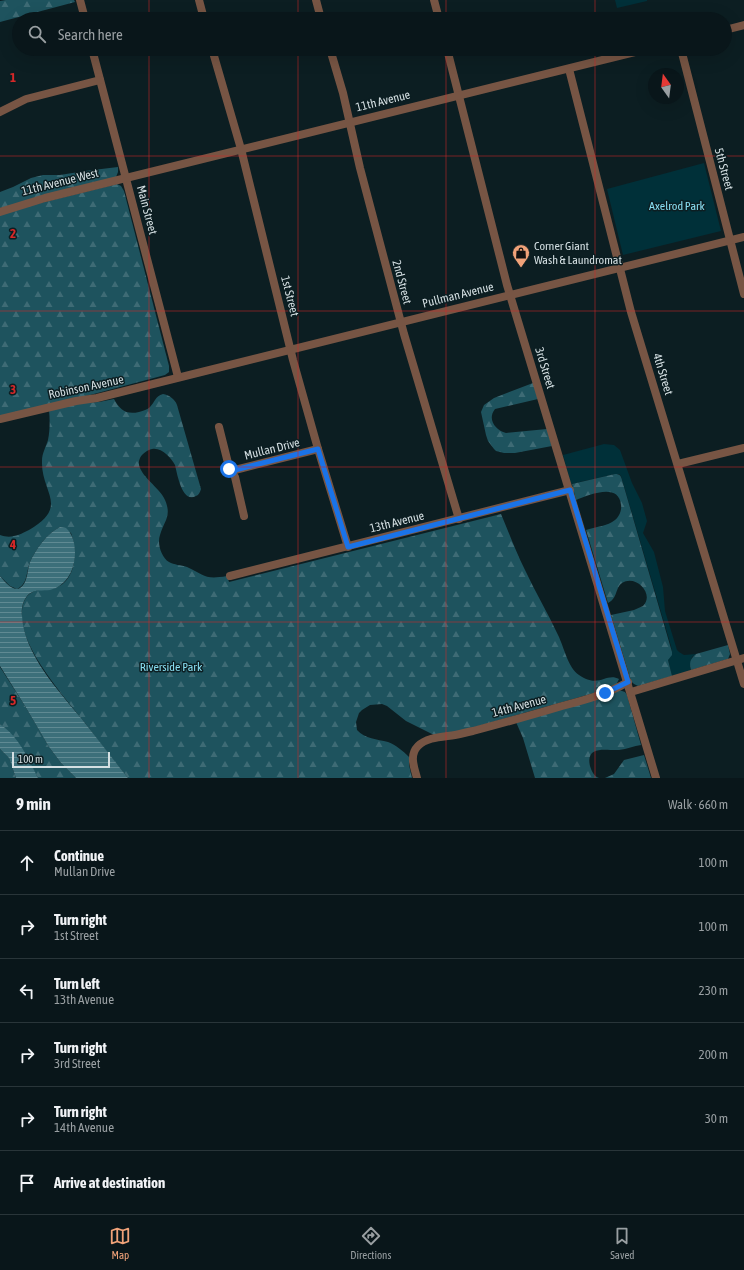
<!DOCTYPE html>
<meta charset="utf-8">
<style>
:root{--surface:#09161a;--page:#121f23;--text:#f1f3f6;--muted:#999fa2;--line:#293539;--accent:#f0a279}
body{margin:0;font-family:"Asap Condensed",sans-serif;background:var(--page);color:var(--text)}
.compass{position:absolute;left:648px;top:68px;width:36px;height:36px;border-radius:50%;background:var(--surface);box-shadow:0 4px 16px #0002;rotate:346deg}
.scale{position:absolute;left:12px;bottom:10px;width:98px;box-sizing:border-box;padding-left:4px;border:2px solid #d4dfe2;border-top:0;font-size:11px;line-height:14px;white-space:nowrap;color:#d4dfe2;-webkit-text-stroke:3px #0c1e22;paint-order:stroke}
.stop{position:absolute;width:12px;height:12px;margin:-9px;border:3px solid #1a73e8;border-radius:50%;background:#fff}
.stop.end{background:#1a73e8;border-color:#fff;box-shadow:0 1px 4px #0008}
.list{margin:0;padding:0;list-style:none}
h2{display:flex;justify-content:space-between;align-items:center;height:52px;margin:0;padding:0 16px;font-size:17px}
h2 small{font-size:13px;font-weight:400;color:var(--muted)}
.list li{display:grid;grid-template-columns:26px 1fr auto;gap:12px;align-items:center;box-sizing:border-box;height:64px;padding:0 16px;border-top:1px solid var(--line)}
.list b{display:block;font-size:15px;white-space:nowrap}
.list p{margin:0;font-size:13px;white-space:nowrap;color:var(--muted)}
.list em{font-size:13px;font-style:normal;color:var(--muted)}
.icon{flex:none;width:22px;height:22px;fill:none;stroke:currentColor;stroke-width:2;stroke-linecap:round;stroke-linejoin:round}
.map{position:relative;flex:none;width:744px;height:778px;overflow:hidden}
.search{position:absolute;background:var(--surface);box-shadow:0 4px 16px #0002;left:12px;right:12px;top:12px;height:44px;display:flex;align-items:center;gap:10px;box-sizing:border-box;padding:0 14px;border-radius:22px;color:var(--muted);font-size:15px}
.sheet{height:436px;background:var(--surface)}
nav{display:flex;justify-content:space-around;align-items:center;box-sizing:border-box;height:56px;border-top:1px solid var(--line);background:var(--surface);font-size:11px;color:var(--muted)}
nav a{display:grid;justify-items:center;gap:2px}
nav .on{color:var(--accent)}
.map>svg:first-child{display:block}
.green{fill:#003039}
.forest{fill:url(#forest-firs)}
.water{fill:url(#water-rules)}
.lines{fill:none;stroke-linecap:round;stroke-linejoin:round}
.minor{stroke:#754;stroke-width:8}
.route{stroke:#1a73e8;stroke-width:5}
.grid{fill:none;stroke:#d62828;stroke-width:1;stroke-opacity:0.55}
.labels{text-anchor:middle;dominant-baseline:central;stroke-width:3;stroke-linejoin:round;paint-order:stroke}
.street-label{font-size:12px;fill:#d4dfe2;stroke:#0c1e22}
.park-label{font-size:12px;fill:#89dff2;stroke:#0c1e22}
.poi-label{font-size:12px;fill:#d4dfe2;stroke:#0c1e22;text-anchor:start}
.grid-label{font-size:13px;text-anchor:middle;font-weight:bold;fill:#d62828;stroke:#0c1e22;stroke-width:3;stroke-linejoin:round;paint-order:stroke}
</style>
<div class="map">
<svg width="744" height="778" viewBox="0 0 744 778">
<defs>
<pattern id="forest-firs" width="22" height="20" patternUnits="userSpaceOnUse"><rect width="22" height="20" fill="#1e535e"/><path d="M5 1l3.5 6h-7zM16 11l3.5 6h-7z" fill="#3e6b75"/></pattern>
<pattern id="water-rules" width="6" height="5" patternUnits="userSpaceOnUse"><rect width="6" height="5" fill="#3c6f7a"/><path d="M0 2.5h6" fill="none" stroke="#608a93"/></pattern>
</defs>
<rect width="100%" height="100%" fill="#0c1e22"/>
<g class="green">
<path d="M 615,0 L 647,0 L 647,1 L 617,8 Z"/>
<path d="M 704,163 L 721,231 L 623,255 L 607,189 Z"/>
<path d="M 604,444 L 614,445 L 620,450 L 632,483 L 642,503 L 647,521 L 643,533 L 654,552 L 663,587 L 665,611 L 677,650 L 679,652 L 684,655 L 696,654 L 692,657 L 690,667 L 691,670 L 672,676 L 668,660 C 671,652 673,656 671,646 L 621,476 L 619,474 L 615,474 L 571,484 L 563,455 Z"/>
</g>
<g class="forest">
<path d="M 6,0 L 74,0 L 75,2 L 0,22 L 0,1 Z"/>
<path d="M 118,167 L 118,172 L 116,177 L 0,210 L 0,192 L 13,187 L 31,178 L 43,175 L 60,175 L 85,171 Z"/>
<path d="M 117,184 L 121,186 L 124,191 L 169,366 L 169,372 L 165,375 L 75,399 L 0,416 L 0,213 Z"/>
<path d="M 533,383 L 538,399 L 495,409 C 487,419 495,430 506,433 L 547,429 L 552,446 L 515,453 L 504,453 L 496,451 L 494,449 L 488,441 L 486,435 L 481,412 L 484,405 L 494,398 Z"/>
<path d="M 163,394 C 169,395 175,399 177,405 L 201,489 C 200,492 199,495 196,496 C 182,504 177,473 175,465 C 171,457 161,447 152,449 C 147,450 142,454 140,458 C 133,472 160,487 165,500 C 172,516 164,521 160,535 C 157,543 161,557 169,562 C 174,565 181,565 187,567 C 205,575 204,580 227,576 L 229,582 L 501,514 C 509,533 516,552 525,570 C 535,592 548,613 558,635 C 564,647 568,668 579,675 C 599,689 606,672 619,679 L 616,685 L 608,689 L 461,731 L 434,735 L 406,721 L 387,706 L 382,704 L 370,705 L 362,710 L 359,713 L 356,722 L 357,730 C 365,739 377,739 388,742 C 396,745 403,751 409,757 L 409,765 L 412,778 L 128,778 C 113,760 99,741 85,723 C 64,696 18,646 22,611 C 22,605 25,596 31,593 C 38,588 47,591 55,588 C 76,581 78,551 71,533 L 60,527 C 47,533 36,549 30,562 C 26,572 28,584 17,589 L 10,586 L 0,576 L 0,535 C 11,539 19,535 29,530 C 70,506 41,493 42,461 C 42,453 46,447 48,440 C 50,430 50,420 49,410 L 79,403 L 99,402 L 114,399 C 120,410 126,415 139,412 C 142,411 147,410 150,407 C 155,402 155,396 163,394 Z"/>
<path d="M 615,474 C 620,474 621,476 622,480 L 672,652 L 672,655 L 668,660 L 672,676 L 638,686 L 634,684 L 631,681 L 611,615 L 634,610 L 643,606 C 655,594 636,574 622,583 C 615,588 618,598 608,603 L 586,530 C 595,527 608,526 615,520 C 619,517 622,510 621,505 C 619,482 589,495 576,500 L 572,484 Z"/>
<path d="M 728,645 L 730,654 L 728,659 L 691,670 C 689,663 690,659 696,654 Z"/>
<path d="M 0,667 L 25,706 L 49,747 L 61,763 L 76,778 L 38,778 C 27,758 18,738 0,724 Z"/>
<path d="M 619,690 L 625,692 L 627,695 L 641,745 C 634,746 627,749 619,750 C 608,751 585,744 590,766 C 592,772 594,776 599,778 L 535,778 L 523,738 L 516,722 Z"/>
<path d="M 0,749 L 9,758 L 16,778 L 0,778 Z"/>
<path d="M 644,755 L 651,778 L 605,778 L 614,774 L 624,760 Z"/>
</g>
<g class="water">
<path d="M 60,527 L 66,528 C 73,534 75,544 75,553 C 75,569 67,586 50,590 C 43,591 35,589 29,594 C 23,599 21,609 22,616 C 24,654 58,690 81,718 C 97,738 112,758 128,778 L 76,778 L 61,763 L 49,747 L 25,706 L 0,666 L 0,576 C 4,581 13,592 20,588 C 28,583 27,570 30,562 C 36,549 47,533 60,527 Z"/>
<path d="M 0,724 C 19,737 28,758 38,778 L 16,778 L 9,758 L 0,749 Z"/>
</g>
<g class="lines">
<g class="minor">
<path d="M 80,0 L 85,19"/>
<path d="M 199,0 L 204,19"/>
<path d="M 316,0 L 321,19"/>
<path d="M 434,0 L 439,19"/>
<path d="M 725,30 L 744,25"/>
<path d="M 92,49 L 178,377"/>
<path d="M 212,49 L 241,149 L 293,360 L 318,449 L 348,547"/>
<path d="M 330,49 L 343,93 L 360,168 L 404,334 L 459,519"/>
<path d="M 447,49 L 507,285 L 656,778"/>
<path d="M 681,49 L 744,294"/>
<path d="M 569,69 L 631,312 L 744,684"/>
<path d="M 0,112 L 26,99 L 100,80"/>
<path d="M 0,212 L 45,198 L 647,49"/>
<path d="M 0,419 L 76,401 L 97,398 L 744,237"/>
<path d="M 219,427 L 229,467 L 235,477 L 244,516"/>
<path d="M 678,464 L 744,448"/>
<path d="M 231,471 L 318,449"/>
<path d="M 230,576 L 570,490"/>
<path d="M 631,692 L 744,658"/>
<path d="M 417,778 C 414,767 409,755 418,746 C 427,737 442,737 455,735 C 461,734 467,732 473,731 C 503,723 532,715 562,706 C 585,700 607,694 628,682"/>
</g>
</g>
<g class="lines">
<path class="route" d="M 229,469 L 231,471 L 318,449 L 348,547 L 570,490 L 628,682 L 605,693"/>
</g>
<path class="grid" d="M 149,0 L 149,19M 298,0 L 298,19M 446,0 L 446,19M 595,0 L 595,19M 149,49 L 149,778M 298,49 L 298,778M 446,49 L 446,778M 595,49 L 595,778M 0,156 L 744,156M 0,311 L 744,311M 0,467 L 744,467M 0,622 L 744,622"/>
<defs>
<g id="shop-pin" transform="scale(0.9)"><path d="M0 17L-7.5 6A9.5 9.5 0 1 1 7.5 6Z" fill="#f0a279" stroke="#0c1e22"/><path d="M-5-2.5h2.3a2.7 3.5 0 0 1 5.4 0H5L5.5 6h-11ZM-1.5-2.5h3a1.5 2.3 0 0 0-3 0Z" fill="#111"/></g>
</defs>
<g fill-rule="evenodd">
<use href="#shop-pin" x="521" y="253"/>
</g>
<g class="labels">
<g class="street-label">
<text transform="translate(383 101) rotate(-14)">11th Avenue</text>
<text transform="translate(724 169) rotate(75)">5th Street</text>
<text transform="translate(60 182) rotate(-14)">11th Avenue West</text>
<text transform="translate(147 210) rotate(75)">Main Street</text>
<text transform="translate(402 282) rotate(75)">2nd Street</text>
<text transform="translate(458 295) rotate(-14)">Pullman Avenue</text>
<text transform="translate(290 296) rotate(76)">1st Street</text>
<text transform="translate(545 368) rotate(73)">3rd Street</text>
<text transform="translate(663 374) rotate(73)">4th Street</text>
<text transform="translate(86 387) rotate(-12)">Robinson Avenue</text>
<text transform="translate(272 449) rotate(-14)">Mullan Drive</text>
<text transform="translate(397 522) rotate(-14)">13th Avenue</text>
<text transform="translate(519 706) rotate(-15)">14th Avenue</text>
</g>
<g class="park-label">
<text x="677" y="206">Axelrod Park</text>
<text x="171" y="667">Riverside Park</text>
</g>
<g class="poi-label">
<text x="534" y="246">Corner Giant<tspan x="534" dy="14">Wash &amp; Laundromat</tspan></text>
</g>
</g>
<g class="grid-label">
<text x="13" y="82">1</text>
<text x="13" y="238">2</text>
<text x="13" y="394">3</text>
<text x="13" y="549">4</text>
<text x="13" y="705">5</text>
</g>
</svg>
<svg class="compass" viewBox="-18 -18 36 36"><path d="M0-13l5 13h-10z" fill="#e53935"/><path d="M0 13l5-13h-10z" fill="#999fa2"/></svg>
<div class="scale">100 m</div>
<div class="stop" style="left:229px;top:469px"></div>
<div class="stop end" style="left:605px;top:693px"></div>
<div class="search"><svg class="icon" aria-label="search" viewBox="0 0 24 24"><circle cx="10" cy="10" r="6"/><path d="M15 15l6 6"/></svg>Search here</div>
</div>
<section class="sheet">
<h2>9 min<small>Walk · 660 m</small></h2>
<ul class="list">
<li><svg class="icon" aria-label="ahead" viewBox="0 0 24 24"><path d="M12 20V5M6 11l6-6 6 6"/></svg><div><b>Continue</b><p>Mullan Drive</p></div><em>100 m</em></li>
<li><svg class="icon" aria-label="right" viewBox="0 0 24 24"><path d="M7 20v-9h11M14 6l5 5-5 5"/></svg><div><b>Turn right</b><p>1st Street</p></div><em>100 m</em></li>
<li><svg class="icon" aria-label="left" viewBox="0 0 24 24"><path d="M17 20v-9H6M10 6l-5 5 5 5"/></svg><div><b>Turn left</b><p>13th Avenue</p></div><em>230 m</em></li>
<li><svg class="icon" aria-label="right" viewBox="0 0 24 24"><path d="M7 20v-9h11M14 6l5 5-5 5"/></svg><div><b>Turn right</b><p>3rd Street</p></div><em>200 m</em></li>
<li><svg class="icon" aria-label="right" viewBox="0 0 24 24"><path d="M7 20v-9h11M14 6l5 5-5 5"/></svg><div><b>Turn right</b><p>14th Avenue</p></div><em>30 m</em></li>
<li><svg class="icon" aria-label="arrive" viewBox="0 0 24 24"><path d="M6 21V4h12l-3 4 3 4H6"/></svg><div><b>Arrive at destination</b></div></li>
</ul>
</section>
<nav>
<a class="on"><svg class="icon" aria-label="map" viewBox="0 0 24 24"><path d="M3 6l6-2 6 2 6-2v14l-6 2-6-2-6 2zM9 4v14M15 6v14"/></svg>Map</a>
<a><svg class="icon" aria-label="directions" viewBox="0 0 24 24"><path d="M12 3l9 9-9 9-9-9zM9 14v-3h6M13 9l2 2-2 2"/></svg>Directions</a>
<a><svg class="icon" aria-label="saved" viewBox="0 0 24 24"><path d="M7 4h10v16l-5-4-5 4z"/></svg>Saved</a>
</nav>
